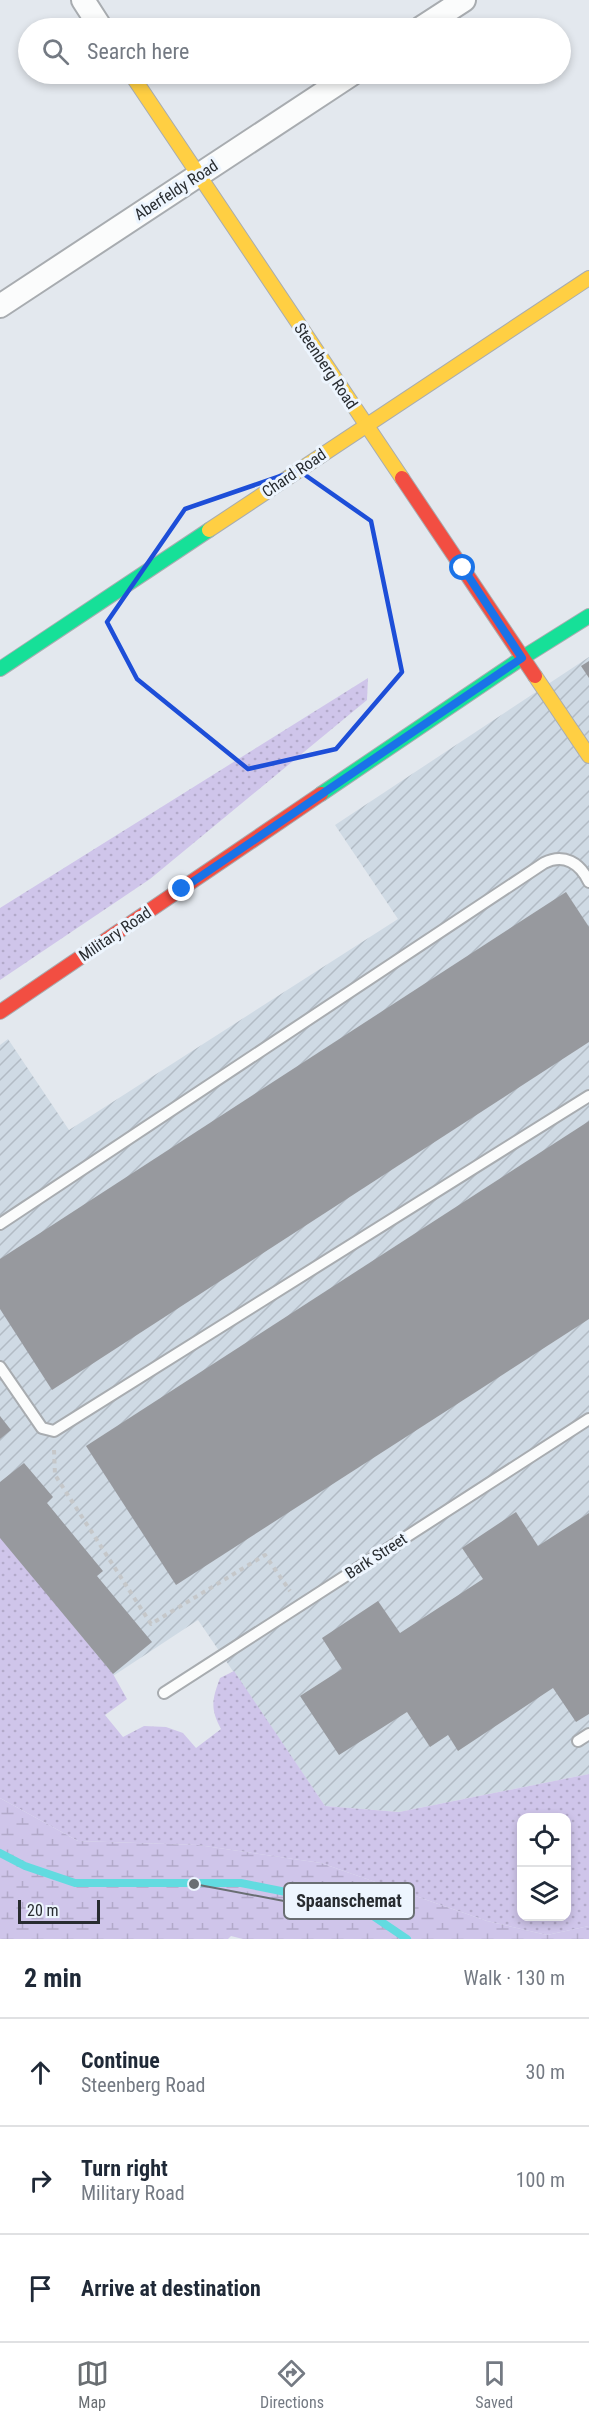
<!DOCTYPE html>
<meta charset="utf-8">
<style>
:root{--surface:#fff;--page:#f6f6f7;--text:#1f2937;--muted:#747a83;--line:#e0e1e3;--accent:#696e72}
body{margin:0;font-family:"Roboto Condensed",sans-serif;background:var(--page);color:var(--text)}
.controls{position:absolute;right:18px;bottom:18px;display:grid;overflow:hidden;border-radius:12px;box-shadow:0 3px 9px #0003}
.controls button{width:54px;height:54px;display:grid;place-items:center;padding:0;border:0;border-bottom:2px solid var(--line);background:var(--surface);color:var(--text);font:30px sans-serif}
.scale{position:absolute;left:18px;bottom:15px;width:82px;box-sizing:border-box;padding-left:6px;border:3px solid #282c30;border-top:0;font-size:16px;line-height:21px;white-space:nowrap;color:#282c30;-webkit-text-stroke:4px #edf5fe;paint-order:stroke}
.stop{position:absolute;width:18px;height:18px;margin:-14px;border:4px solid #1a73e8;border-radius:50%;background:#fff}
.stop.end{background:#1a73e8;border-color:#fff;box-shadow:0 2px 6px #0008}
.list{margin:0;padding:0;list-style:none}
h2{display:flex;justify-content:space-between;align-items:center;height:78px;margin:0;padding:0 24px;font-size:26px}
h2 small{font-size:20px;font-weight:400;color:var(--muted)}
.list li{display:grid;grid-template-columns:39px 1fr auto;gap:18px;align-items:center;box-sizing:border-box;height:108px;padding:0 24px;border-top:2px solid var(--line)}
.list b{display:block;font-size:22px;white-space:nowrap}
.list p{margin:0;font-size:20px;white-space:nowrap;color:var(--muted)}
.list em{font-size:20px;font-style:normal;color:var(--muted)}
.icon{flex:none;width:33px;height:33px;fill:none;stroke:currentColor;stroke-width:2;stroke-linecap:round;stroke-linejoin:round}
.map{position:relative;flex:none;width:589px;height:1939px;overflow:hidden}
.search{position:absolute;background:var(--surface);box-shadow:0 3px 9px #0003;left:18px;right:18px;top:18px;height:66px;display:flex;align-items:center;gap:15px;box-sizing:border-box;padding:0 21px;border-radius:33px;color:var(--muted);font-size:22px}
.sheet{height:402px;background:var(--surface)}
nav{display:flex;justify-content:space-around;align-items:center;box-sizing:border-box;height:84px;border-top:2px solid var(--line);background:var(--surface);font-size:16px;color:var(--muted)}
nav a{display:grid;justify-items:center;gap:3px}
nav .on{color:var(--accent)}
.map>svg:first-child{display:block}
.industrial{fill:url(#industrial-furrows)}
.grass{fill:url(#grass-dots);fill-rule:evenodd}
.wetland{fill:url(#wetland-marsh)}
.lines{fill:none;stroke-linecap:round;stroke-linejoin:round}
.stream{stroke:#62dbe0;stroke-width:8}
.building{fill:#97999e}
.lane-casing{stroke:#a8acb0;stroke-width:14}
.street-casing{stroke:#a8acb0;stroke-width:26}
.fast-casing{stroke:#a8acb0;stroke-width:16}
.slow-casing{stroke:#a8acb0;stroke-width:16}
.jam-casing{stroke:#a8acb0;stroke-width:16}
.path{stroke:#c5c7c9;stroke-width:4;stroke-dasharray:4.5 4.5;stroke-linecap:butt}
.lane{stroke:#fbfcfc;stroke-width:10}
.street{stroke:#fbfcfc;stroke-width:22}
.fast{stroke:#16e098;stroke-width:14}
.slow{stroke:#ffcf43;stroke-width:14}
.jam{stroke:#f24e42;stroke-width:14}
.route{stroke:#1a73e8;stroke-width:8}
.marked{fill:none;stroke:#1d4ed8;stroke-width:4.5;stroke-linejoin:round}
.labels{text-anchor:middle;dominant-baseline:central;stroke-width:6;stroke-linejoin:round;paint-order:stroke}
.street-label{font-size:16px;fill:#282c30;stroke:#edf5fe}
.leader{fill:none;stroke:#696e72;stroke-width:2}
.callout-dot{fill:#696e72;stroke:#edf5fe;stroke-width:2}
.callout{fill:#edf5fe;stroke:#696e72;stroke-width:2}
.callout-label{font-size:18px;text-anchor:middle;font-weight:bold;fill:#282c30}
</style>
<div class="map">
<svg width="589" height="1939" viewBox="0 0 589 1939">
<defs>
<pattern id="industrial-furrows" width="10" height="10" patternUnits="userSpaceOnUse" patternTransform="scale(1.5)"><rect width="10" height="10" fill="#cfdae4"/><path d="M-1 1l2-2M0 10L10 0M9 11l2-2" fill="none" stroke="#b2bbc4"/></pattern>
<pattern id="grass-dots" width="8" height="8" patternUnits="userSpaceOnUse" patternTransform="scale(1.5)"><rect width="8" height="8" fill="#cfc5ea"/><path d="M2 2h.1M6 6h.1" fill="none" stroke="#b2a9c9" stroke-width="1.8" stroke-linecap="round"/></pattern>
<pattern id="wetland-marsh" width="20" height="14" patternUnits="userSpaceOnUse" patternTransform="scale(1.5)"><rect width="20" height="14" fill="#cfc5ea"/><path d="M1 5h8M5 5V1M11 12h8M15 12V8" fill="none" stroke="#b2a9c9"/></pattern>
</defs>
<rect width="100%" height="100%" fill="#e3e8ee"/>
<path class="industrial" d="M 589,657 L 589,1774 L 399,1812 L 325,1806 L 198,1620 L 113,1676 L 0,1538 L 0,1045 L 8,1039 L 69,1130 L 398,919 L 335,825 Z"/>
<g class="grass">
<path d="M 368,678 L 367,700 L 150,879 L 0,980 L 0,908 Z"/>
<path d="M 0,1536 L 113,1674 L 127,1699 L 105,1715 L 123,1737 L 144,1726 L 166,1727 L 183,1733 L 196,1748 L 221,1729 C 210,1708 212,1700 220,1678 L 234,1671 L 325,1806 L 399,1812 L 589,1774 L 589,1926 L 547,1935 L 487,1921 L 321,1863 L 198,1845 L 78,1841 L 0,1798 ZM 522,1818 L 566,1818 L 566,1916 L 522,1916 Z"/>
</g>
<path class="wetland" d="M 0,1798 L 78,1841 L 198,1845 L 321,1863 L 487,1921 L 547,1935 L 589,1926 L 589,1939 L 243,1939 L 231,1936 L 228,1939 L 0,1939 Z"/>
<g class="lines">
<path class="stream" d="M 0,1853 L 25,1866 L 75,1883 L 241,1883 L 316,1898 L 373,1916 L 407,1939"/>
</g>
<g class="building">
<path d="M 589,661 L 589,678 L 581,666 Z"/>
<path d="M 566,892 L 589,927 L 589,1042 L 52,1390 L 0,1309 L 0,1259 Z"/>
<path d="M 589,1121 L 589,1319 L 176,1585 L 86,1446 Z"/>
<path d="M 0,1416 L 11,1430 L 0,1439 Z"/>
<path d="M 24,1463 L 53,1497 L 47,1503 L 103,1571 L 97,1576 L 152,1642 L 113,1674 L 0,1538 L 0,1482 Z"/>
<path d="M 516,1512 L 538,1546 L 589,1513 L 589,1714 L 576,1722 L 553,1688 L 458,1751 L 448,1735 L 430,1747 L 407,1712 L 339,1755 L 300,1696 L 342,1669 L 322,1638 L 378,1601 L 400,1633 L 483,1579 L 462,1548 Z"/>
</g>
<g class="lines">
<g class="lane-casing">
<g id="lane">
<path d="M 0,1224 L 544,863 C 564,853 580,863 589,882"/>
<path d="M 0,1367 L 42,1428 L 54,1431 L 589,1096"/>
<path d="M 164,1693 L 589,1419"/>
<path d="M 578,1741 L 589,1734"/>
</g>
</g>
<g class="street-casing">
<g id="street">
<path d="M 83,0 L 101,28"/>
<path d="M 421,28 L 464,0"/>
<path d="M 0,306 L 352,74"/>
</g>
</g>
<g class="fast-casing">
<g id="fast">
<path d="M 0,669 L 209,530"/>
<path d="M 321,794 L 522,658 L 589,616"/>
</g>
</g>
<g class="slow-casing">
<g id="slow">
<path d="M 131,74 L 402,478"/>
<path d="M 209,530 L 589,278"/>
<path d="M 535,676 L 589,756"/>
</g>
</g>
<g class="jam-casing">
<g id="jam">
<path d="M 402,478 L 535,676"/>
<path d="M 0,1012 L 321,794"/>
</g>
</g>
<path class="path" d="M 54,1450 L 55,1475 L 151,1624 L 265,1555 L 290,1591"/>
<use href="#lane" class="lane"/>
<use href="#street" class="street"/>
<use href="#fast" class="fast"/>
<use href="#slow" class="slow"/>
<use href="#jam" class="jam"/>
</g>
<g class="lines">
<path class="route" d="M 182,889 L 522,658 L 463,568"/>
</g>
<path class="marked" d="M 298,470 L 371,521 L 402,672 L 336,749 L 248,769 L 137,679 L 107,622 L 185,509 Z"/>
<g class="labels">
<g class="street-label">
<text transform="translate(176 190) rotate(-33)">Aberfeldy Road</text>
<text transform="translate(326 366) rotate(56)">Steenberg Road</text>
<text transform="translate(294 473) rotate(-34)">Chard Road</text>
<text transform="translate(115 934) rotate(-34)">Military Road</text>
<text transform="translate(376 1556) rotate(-33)">Bark Street</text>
</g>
</g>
<path class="leader" d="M194 1884L284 1901"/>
<circle class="callout-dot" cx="194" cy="1884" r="6"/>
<rect class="callout" x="284" y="1883" width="130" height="36" rx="6"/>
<g class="callout-label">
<text x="349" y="1907">Spaanschemat</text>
</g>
</svg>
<div class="controls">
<button><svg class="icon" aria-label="locate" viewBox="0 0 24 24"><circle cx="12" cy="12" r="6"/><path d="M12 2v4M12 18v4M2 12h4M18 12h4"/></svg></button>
<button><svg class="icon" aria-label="layers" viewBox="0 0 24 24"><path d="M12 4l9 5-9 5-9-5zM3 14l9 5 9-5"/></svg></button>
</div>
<div class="scale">20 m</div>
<div class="stop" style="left:463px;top:568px"></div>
<div class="stop end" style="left:182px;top:889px"></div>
<div class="search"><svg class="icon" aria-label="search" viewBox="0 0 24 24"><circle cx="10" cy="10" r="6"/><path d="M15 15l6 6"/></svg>Search here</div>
</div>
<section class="sheet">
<h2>2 min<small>Walk · 130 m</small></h2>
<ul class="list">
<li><svg class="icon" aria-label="ahead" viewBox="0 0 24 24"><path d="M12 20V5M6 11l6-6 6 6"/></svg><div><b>Continue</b><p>Steenberg Road</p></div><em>30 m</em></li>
<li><svg class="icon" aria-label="right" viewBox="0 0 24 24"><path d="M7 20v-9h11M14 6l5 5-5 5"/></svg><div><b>Turn right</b><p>Military Road</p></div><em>100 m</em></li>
<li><svg class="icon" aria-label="arrive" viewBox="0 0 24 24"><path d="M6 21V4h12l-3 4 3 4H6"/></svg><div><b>Arrive at destination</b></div></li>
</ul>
</section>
<nav>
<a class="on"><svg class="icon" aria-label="map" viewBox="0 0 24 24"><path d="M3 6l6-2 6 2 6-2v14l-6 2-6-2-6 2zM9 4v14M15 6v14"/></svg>Map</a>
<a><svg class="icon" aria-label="directions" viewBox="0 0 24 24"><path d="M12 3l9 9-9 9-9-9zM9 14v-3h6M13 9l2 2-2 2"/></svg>Directions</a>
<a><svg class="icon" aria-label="saved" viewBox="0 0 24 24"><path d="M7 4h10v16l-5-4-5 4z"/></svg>Saved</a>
</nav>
